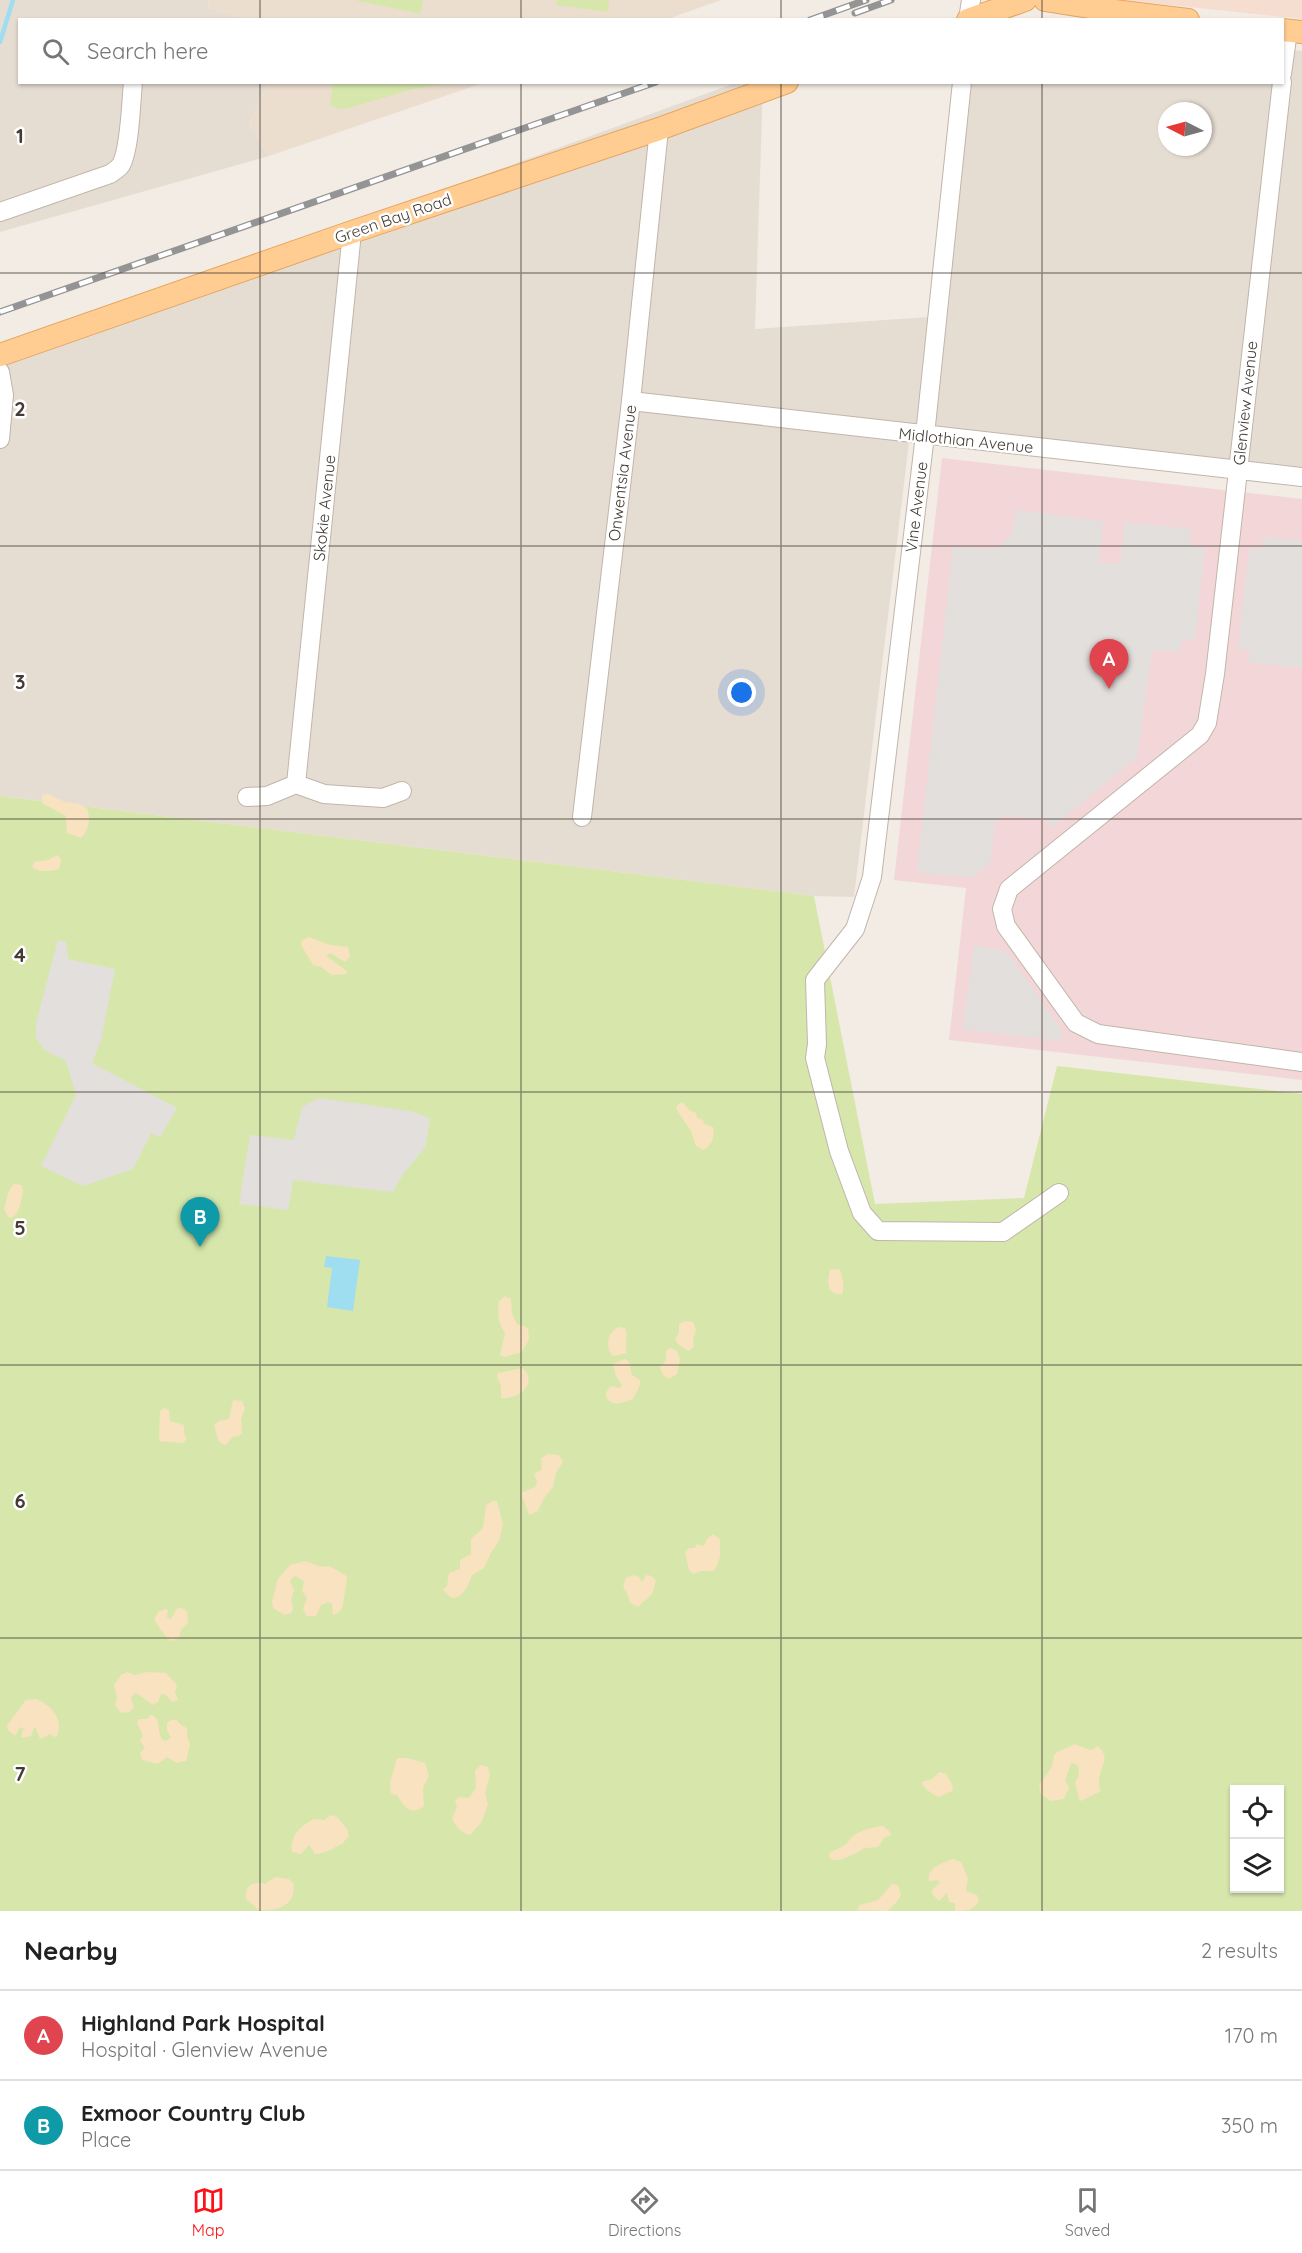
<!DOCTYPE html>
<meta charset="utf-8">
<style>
:root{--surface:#fff;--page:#f6f6f6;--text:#222;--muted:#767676;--line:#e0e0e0;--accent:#fb1319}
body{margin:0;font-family:Quicksand,sans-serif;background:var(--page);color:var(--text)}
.controls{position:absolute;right:18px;bottom:18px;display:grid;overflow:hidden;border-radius:0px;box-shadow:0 2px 4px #0004}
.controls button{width:54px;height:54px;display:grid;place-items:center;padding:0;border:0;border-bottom:2px solid var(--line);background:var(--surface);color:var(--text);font:30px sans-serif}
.compass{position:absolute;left:1158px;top:102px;width:54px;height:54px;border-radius:50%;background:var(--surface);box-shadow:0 2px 4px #0004;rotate:276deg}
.you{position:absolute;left:742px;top:693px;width:21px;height:21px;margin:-15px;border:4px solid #fff;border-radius:50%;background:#1a73e8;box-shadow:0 0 0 9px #1a73e833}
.badge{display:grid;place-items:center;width:39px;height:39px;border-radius:50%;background:var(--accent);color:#fff;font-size:20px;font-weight:700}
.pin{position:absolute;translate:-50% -50px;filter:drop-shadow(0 2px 3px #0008)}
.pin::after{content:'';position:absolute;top:32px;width:21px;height:18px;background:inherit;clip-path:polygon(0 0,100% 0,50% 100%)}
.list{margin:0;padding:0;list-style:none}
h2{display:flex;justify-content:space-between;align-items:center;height:78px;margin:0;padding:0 24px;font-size:26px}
h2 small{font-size:20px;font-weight:400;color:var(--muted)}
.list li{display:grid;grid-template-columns:39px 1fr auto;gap:18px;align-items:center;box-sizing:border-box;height:90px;padding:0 24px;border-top:2px solid var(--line)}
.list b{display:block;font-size:22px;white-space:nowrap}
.list p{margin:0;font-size:20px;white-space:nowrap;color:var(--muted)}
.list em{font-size:20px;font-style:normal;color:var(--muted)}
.icon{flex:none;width:33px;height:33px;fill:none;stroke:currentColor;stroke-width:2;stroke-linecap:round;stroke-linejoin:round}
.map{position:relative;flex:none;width:1302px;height:1911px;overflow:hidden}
.search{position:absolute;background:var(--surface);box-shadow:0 2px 4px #0004;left:18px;right:18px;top:18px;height:66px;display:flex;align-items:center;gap:15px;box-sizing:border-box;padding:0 21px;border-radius:0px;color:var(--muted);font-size:22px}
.sheet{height:258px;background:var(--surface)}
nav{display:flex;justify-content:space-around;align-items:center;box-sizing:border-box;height:84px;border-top:2px solid var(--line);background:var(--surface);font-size:16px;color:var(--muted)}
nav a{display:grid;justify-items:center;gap:3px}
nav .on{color:var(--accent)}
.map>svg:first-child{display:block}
.residential{fill:#e6ddd2;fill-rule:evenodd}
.commercial{fill:#f5decf}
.education{fill:#ecdece}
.medical{fill:#f3d7d8}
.green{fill:#d7e7ac;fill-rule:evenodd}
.sand{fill:#f8e2bf}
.parking{fill:#e3dfdd}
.water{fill:#9fddf0}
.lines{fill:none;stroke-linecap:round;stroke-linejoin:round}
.stream{stroke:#9fddf0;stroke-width:4.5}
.minor-casing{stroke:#c1b5aa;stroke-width:20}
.major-casing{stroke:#e4a561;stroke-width:24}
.minor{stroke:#fff;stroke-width:18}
.major{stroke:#ffcc91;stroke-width:22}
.rail-casing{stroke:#949494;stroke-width:7}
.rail{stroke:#fff;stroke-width:4.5;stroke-dasharray:14;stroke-linecap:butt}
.grid{fill:none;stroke:#453b34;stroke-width:1.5;stroke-opacity:0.55}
.labels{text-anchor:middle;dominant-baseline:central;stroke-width:5;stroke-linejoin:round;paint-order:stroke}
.street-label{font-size:16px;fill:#453b34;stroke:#fff}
.grid-label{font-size:20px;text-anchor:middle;font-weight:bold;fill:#453b34;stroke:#fff;stroke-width:5;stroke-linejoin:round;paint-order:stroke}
</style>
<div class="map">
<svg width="1302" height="1911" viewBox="0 0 1302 1911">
<rect width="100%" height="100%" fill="#f2ece4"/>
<g class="residential">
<path d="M 0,0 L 209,0 L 208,8 L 242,19 L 20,20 L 20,82 L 268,83 L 249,124 L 269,156 L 0,232 Z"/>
<path d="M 1283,49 L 1302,51 L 1302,470 L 911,426 L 854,897 L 814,896 L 0,796 L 0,352 L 738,82 L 763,83 L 755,329 L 928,317 L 967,83 L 1282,82 ZM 1167,111 L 1203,111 L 1203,147 L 1167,147 Z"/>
</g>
<path class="commercial" d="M 1122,0 L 1302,0 L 1302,19 Z"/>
<g class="education">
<path d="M 209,0 L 721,0 L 665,20 L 242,20 L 208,8 Z"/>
<path d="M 268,83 L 483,83 L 269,156 L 249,124 Z"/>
</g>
<path class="medical" d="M 942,458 L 1302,499 L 1302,1080 L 949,1040 L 966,888 L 894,880 Z"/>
<g class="green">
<path d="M 354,0 L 423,0 L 420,14 Z"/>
<path d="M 557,0 L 609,0 L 608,12 L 556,5 Z"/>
<path d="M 333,83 L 333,82 L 448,83 L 413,89 L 349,108 L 337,109 L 330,104 Z"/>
<path d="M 0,796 L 814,896 L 875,1204 L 1024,1198 L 1057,1066 L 1302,1094 L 1302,1911 L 0,1911 ZM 1234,1790 L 1280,1790 L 1280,1888 L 1234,1888 Z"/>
</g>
<g class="sand">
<path d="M 48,794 L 65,802 L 80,804 L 87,809 C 91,818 89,830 81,838 L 67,833 L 66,816 L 42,803 L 42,795 Z"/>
<path d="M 57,855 L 61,859 L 59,869 C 52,871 37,873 32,867 L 34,862 L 48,860 Z"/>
<path d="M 309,937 L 330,945 L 348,947 L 350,957 L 345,962 L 330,953 L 326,956 L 347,971 L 346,974 L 332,975 L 321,967 L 313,965 L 301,945 L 302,940 Z"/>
<path d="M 683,1102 L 689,1110 L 696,1113 L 697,1118 L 703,1120 L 704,1124 L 713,1127 C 715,1136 712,1146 703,1150 L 696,1146 L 691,1131 L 676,1109 L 678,1104 Z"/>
<path d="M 14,1184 L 21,1185 L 23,1189 C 22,1199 20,1212 12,1218 L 8,1217 L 4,1209 C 7,1201 7,1190 14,1184 Z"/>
<path d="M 834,1269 L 840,1270 C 842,1276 845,1288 842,1294 C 827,1295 827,1283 830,1270 Z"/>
<path d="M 505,1296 L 511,1299 L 512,1313 L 517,1324 L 528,1328 L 529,1339 L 522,1352 L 504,1357 L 500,1355 L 505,1333 C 498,1323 497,1313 499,1301 Z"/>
<path d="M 685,1321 L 693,1322 L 696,1329 L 693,1340 L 694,1346 L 689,1351 L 680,1346 L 675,1340 L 679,1332 L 679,1324 Z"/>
<path d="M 619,1327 L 625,1328 C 629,1336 624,1344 627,1353 L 613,1356 C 605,1347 607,1332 619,1327 Z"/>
<path d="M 670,1348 L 677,1351 L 680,1359 L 677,1374 L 669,1379 L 663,1375 L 660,1367 L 666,1360 L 666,1351 Z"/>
<path d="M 625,1359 L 629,1362 L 632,1375 L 640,1380 L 640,1385 L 633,1399 C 624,1402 615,1407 607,1399 C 605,1394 606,1389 612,1386 L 620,1388 L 622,1385 L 616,1376 L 613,1364 Z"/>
<path d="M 523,1368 C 539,1384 518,1400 501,1398 L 501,1386 L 497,1377 L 498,1373 Z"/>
<path d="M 233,1400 L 242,1401 L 245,1408 L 241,1419 L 242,1433 L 239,1436 L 232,1437 L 226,1445 L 222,1444 L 218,1440 L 214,1425 L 219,1421 L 229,1419 Z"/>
<path d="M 164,1408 L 169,1410 L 170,1421 L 184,1425 L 184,1434 L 187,1439 L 183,1443 L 159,1441 L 160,1411 Z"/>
<path d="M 548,1454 L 559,1455 L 563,1462 L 556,1473 L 553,1487 L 544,1498 L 538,1511 L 529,1515 L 521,1493 L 535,1487 L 537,1482 L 534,1474 L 542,1469 L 541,1458 Z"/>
<path d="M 493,1501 L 497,1501 L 503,1524 L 499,1541 L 492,1551 L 484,1568 L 472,1575 C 468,1588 456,1610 443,1589 L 447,1586 L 449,1573 L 460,1569 L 460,1560 L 471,1554 L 471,1539 L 483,1528 L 486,1505 Z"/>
<path d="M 713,1534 L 720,1539 C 719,1556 723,1555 714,1571 L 701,1571 L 693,1574 L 689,1570 L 685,1552 L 689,1548 L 694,1548 L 697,1544 L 704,1546 L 707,1539 Z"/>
<path d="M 305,1561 L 322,1567 L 329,1566 L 347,1576 C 347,1580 343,1606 342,1608 C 340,1612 337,1613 333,1615 L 332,1604 L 328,1602 L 321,1605 L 316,1616 L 307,1616 L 303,1609 L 307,1598 L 302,1591 L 304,1581 L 295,1576 L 292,1578 L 290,1582 L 294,1590 L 291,1600 L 293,1609 L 291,1613 L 285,1615 L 273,1608 L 272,1601 L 278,1579 L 290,1565 Z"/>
<path d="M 634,1575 L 639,1577 L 642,1582 L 646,1575 L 652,1576 L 656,1581 L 652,1594 L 638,1607 L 630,1603 L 628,1595 L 623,1587 L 626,1578 Z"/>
<path d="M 178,1607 L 187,1611 L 188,1623 L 181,1630 L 179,1638 L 170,1641 C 165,1636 158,1626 154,1619 L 158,1612 L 165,1609 L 168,1610 L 167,1618 L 171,1619 Z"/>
<path d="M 127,1672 L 135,1675 L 146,1672 L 166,1673 L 177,1685 L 175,1692 L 178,1700 L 172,1702 L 165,1694 L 161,1694 L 158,1702 L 153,1705 L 138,1694 L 135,1693 L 131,1698 L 134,1708 L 129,1712 L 121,1713 L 115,1705 L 117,1697 L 114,1685 L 121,1675 Z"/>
<path d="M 36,1699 C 51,1705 64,1719 57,1736 L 54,1737 L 50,1734 L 40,1739 L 36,1728 L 34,1728 L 31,1736 L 22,1738 L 21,1735 L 24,1729 L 20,1727 L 15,1736 L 8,1730 L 7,1725 L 26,1700 Z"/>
<path d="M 151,1715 L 154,1716 C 162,1723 156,1732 163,1740 L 166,1741 L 171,1738 L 167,1730 L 167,1723 L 171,1720 L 177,1720 L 181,1725 L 187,1728 L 187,1736 L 190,1744 L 186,1761 L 177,1763 L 167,1757 L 158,1764 L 142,1760 L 140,1753 L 145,1748 L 140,1741 L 143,1735 L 137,1723 L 139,1719 L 147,1719 Z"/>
<path d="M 1074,1744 L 1091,1750 L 1098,1746 C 1115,1762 1092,1771 1101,1791 L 1081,1801 L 1079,1799 L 1075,1783 L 1079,1775 L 1078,1765 L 1071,1763 L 1065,1780 L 1070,1789 L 1066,1793 L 1064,1799 L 1051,1801 L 1041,1794 L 1039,1786 L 1052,1766 L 1054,1755 C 1059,1749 1068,1749 1074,1744 Z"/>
<path d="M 397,1758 L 407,1758 L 425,1763 L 429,1776 L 423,1788 L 424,1806 C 410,1817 404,1806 397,1795 L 391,1794 L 390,1783 Z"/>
<path d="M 481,1765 L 488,1767 L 490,1775 L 485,1793 L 488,1805 L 481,1823 L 470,1835 C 462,1833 454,1826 452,1818 L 457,1808 L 455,1801 L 459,1797 L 469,1798 L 476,1788 L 475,1770 Z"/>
<path d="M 939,1772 L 946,1774 L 953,1786 L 952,1791 L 939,1797 C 934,1795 922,1788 922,1782 L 932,1779 Z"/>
<path d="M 330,1815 L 337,1817 L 347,1829 L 349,1836 L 342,1844 C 333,1847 327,1854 315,1854 L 309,1845 L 301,1854 L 292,1852 C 289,1837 301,1825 314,1819 L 325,1820 Z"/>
<path d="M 883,1826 L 889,1831 L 891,1835 L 884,1838 L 878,1847 C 873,1848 867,1847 863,1849 C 854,1854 841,1863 830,1859 L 829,1854 C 833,1850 836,1850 842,1847 C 846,1845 849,1840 852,1837 C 858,1831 875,1826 883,1826 Z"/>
<path d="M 953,1859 L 961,1862 L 968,1878 L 966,1891 L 977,1895 L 979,1901 C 975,1910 965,1911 955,1911 L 955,1903 L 949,1902 L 947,1893 L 939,1901 L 932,1894 L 933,1889 L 940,1883 L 938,1880 L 929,1881 C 927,1867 943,1863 953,1859 Z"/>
<path d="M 275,1877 L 289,1879 L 293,1883 C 297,1905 279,1911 259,1910 L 246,1899 C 244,1886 253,1880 265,1884 Z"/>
<path d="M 892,1884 L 898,1885 L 901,1895 L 896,1903 L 887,1911 L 857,1910 L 860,1905 L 878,1900 Z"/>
</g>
<g class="parking">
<path d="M 1016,510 L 1103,521 L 1099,562 L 1120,564 L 1125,522 L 1191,529 L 1190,545 L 1205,547 L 1195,640 L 1182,639 L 1179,652 L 1152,650 L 1137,757 L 1052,827 L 1044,819 L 1004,816 L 995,823 L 990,864 L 971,878 L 917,872 L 953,547 L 996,549 L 1007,539 L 1013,530 Z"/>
<path d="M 1263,537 L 1302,541 L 1302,668 L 1248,662 L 1250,650 L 1238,649 L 1249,548 L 1262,549 Z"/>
<path d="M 58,940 L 66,942 L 68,959 L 115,969 L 101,1040 L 92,1063 L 177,1108 L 160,1137 L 151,1133 L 133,1169 L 83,1186 L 41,1166 L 76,1095 L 66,1061 L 44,1050 L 36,1037 L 36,1023 Z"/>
<path d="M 974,946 L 1006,951 L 1061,1029 L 1061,1041 L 963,1029 Z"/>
<path d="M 319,1098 L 410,1111 L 430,1118 L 425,1148 L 403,1174 L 393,1192 L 293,1180 L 288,1210 L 239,1204 L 250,1135 L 294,1140 L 302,1107 Z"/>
</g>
<path class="water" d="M 326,1256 L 360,1260 L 353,1311 L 327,1307 L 332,1268 L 324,1267 Z"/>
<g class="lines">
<path class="stream" d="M 0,42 L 13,0"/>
<g class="minor-casing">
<g id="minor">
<path d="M 968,20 L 971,0"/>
<path d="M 1282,74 L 1288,31"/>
<path d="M 962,82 L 925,435 L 872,877 L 855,929 L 815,980 L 817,1044 L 815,1058 L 839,1151 L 862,1213 L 878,1231 L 1003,1232 L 1059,1193"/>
<path d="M 1282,82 L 1215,674 L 1207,723 L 1200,735 L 1009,889 L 1002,909 L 1006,926 L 1076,1023 L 1098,1034 L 1302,1062"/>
<path d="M 0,212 L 110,174 C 114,171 118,169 121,165 C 130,149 131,102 133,82"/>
<path d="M 0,372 L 4,395 L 0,439"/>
<path d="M 631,401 L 1302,477"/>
<path d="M 296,784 L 352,232"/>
<path d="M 296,784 L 324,794 L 383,798 L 402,791"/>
<path d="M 247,797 L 267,796 L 296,784"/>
<path d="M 582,817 L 631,401 L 659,129"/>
</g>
</g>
<g class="major-casing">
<g id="major">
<path d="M 1045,0 L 1114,11 L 1188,20"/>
<path d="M 968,20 L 1025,0"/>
<path d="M 1282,30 L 1302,32"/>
<path d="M 0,355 L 352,232 L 659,129 L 787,82"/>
</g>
</g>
<use href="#minor" class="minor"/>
<use href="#major" class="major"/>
<g class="rail-casing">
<g id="rail">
<path d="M 855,13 L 891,0"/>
<path d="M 810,20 L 866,0"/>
<path d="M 0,312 L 656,82"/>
</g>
</g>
<use href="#rail" class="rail"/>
</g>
<path class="grid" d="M 260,0 L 260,20M 521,0 L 521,20M 781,0 L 781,20M 1042,0 L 1042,20M 260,82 L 260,1911M 521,82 L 521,1911M 781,82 L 781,1911M 1042,82 L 1042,1911M 0,273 L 1302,273M 0,546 L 1302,546M 0,819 L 1302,819M 0,1092 L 1302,1092M 0,1365 L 1302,1365M 0,1638 L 1302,1638"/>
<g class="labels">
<g class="street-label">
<text transform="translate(393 218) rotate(-19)">Green Bay Road</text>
<text transform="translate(1245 403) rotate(-84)">Glenview Avenue</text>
<text transform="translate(966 440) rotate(6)">Midlothian Avenue</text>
<text transform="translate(622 473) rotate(-83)">Onwentsia Avenue</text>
<text transform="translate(916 507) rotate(-83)">Vine Avenue</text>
<text transform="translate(324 508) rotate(-84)">Skokie Avenue</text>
</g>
</g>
<g class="grid-label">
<text x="20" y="143">1</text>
<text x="20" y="416">2</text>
<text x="20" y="689">3</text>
<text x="20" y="962">4</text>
<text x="20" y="1235">5</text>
<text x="20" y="1508">6</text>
<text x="20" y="1781">7</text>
</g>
</svg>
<div class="controls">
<button><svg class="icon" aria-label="locate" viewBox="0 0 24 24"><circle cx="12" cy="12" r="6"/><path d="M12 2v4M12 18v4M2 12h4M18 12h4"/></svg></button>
<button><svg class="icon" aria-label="layers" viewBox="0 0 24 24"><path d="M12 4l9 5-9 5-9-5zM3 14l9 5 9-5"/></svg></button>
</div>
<svg class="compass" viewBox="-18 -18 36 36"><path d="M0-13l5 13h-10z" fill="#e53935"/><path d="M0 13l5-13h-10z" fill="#767676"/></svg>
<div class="you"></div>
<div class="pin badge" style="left:1109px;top:689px;background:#e0444e">A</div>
<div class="pin badge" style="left:200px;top:1247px;background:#0f9aa8">B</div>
<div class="search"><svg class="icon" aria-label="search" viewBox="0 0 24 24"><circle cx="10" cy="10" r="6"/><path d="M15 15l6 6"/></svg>Search here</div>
</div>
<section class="sheet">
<h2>Nearby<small>2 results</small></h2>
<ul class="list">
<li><span class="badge" style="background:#e0444e">A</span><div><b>Highland Park Hospital</b><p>Hospital · Glenview Avenue</p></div><em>170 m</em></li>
<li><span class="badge" style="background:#0f9aa8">B</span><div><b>Exmoor Country Club</b><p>Place</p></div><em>350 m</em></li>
</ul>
</section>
<nav>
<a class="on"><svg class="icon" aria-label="map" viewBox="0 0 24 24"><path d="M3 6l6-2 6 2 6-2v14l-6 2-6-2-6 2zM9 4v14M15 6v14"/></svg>Map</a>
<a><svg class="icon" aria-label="directions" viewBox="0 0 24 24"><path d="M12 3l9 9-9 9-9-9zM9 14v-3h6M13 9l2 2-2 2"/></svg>Directions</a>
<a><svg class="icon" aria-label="saved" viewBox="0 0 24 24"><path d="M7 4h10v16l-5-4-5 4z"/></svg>Saved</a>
</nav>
